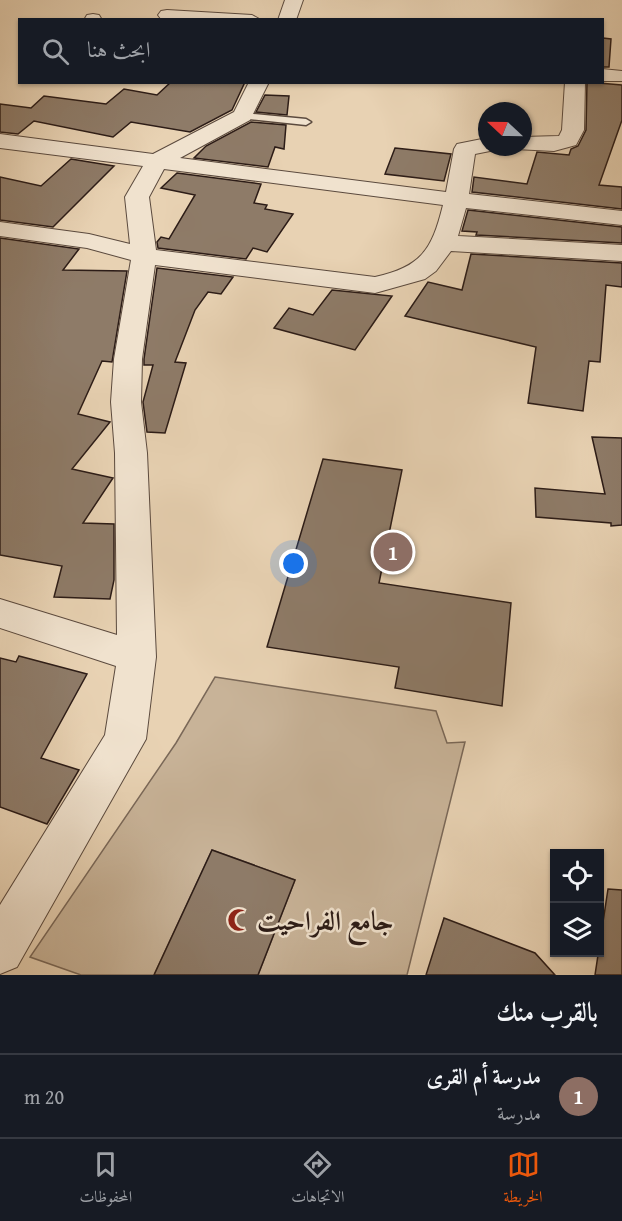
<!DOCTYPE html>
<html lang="ar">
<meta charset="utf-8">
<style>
:root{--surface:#171b24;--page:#242831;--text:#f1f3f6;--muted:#9ea1a6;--line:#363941;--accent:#ea580c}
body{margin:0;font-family:"Gentium Book Plus",Amiri,serif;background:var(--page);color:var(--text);direction:rtl}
.controls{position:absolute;right:18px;bottom:18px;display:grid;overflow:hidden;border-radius:0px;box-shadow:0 2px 4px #0004}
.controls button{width:54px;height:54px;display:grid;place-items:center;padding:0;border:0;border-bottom:2px solid var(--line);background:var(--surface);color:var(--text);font:30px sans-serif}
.compass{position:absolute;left:478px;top:102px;width:54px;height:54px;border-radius:50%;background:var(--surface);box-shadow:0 2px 4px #0004;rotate:292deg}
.you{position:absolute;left:294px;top:564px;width:21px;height:21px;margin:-15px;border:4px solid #fff;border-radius:50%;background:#1a73e8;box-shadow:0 0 0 9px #1a73e833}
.badge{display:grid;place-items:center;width:39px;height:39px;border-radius:50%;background:var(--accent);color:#fff;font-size:20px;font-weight:700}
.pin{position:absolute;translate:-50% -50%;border:3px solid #fff;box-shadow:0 2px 6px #0006}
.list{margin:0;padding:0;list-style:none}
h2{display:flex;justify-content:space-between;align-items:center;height:78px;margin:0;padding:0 24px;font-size:26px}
h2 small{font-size:20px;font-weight:400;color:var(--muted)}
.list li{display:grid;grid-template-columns:39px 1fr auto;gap:18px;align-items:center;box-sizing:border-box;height:84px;padding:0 24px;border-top:2px solid var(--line)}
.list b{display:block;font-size:22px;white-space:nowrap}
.list p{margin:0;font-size:20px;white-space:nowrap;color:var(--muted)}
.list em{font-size:20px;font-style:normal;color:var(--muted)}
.icon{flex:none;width:33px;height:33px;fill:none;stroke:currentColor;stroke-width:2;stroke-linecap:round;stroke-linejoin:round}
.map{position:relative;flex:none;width:622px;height:975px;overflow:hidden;direction:ltr}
.search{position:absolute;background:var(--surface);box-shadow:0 2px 4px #0004;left:18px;right:18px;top:18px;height:66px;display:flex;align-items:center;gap:15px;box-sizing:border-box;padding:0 21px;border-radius:0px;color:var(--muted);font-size:22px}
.sheet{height:162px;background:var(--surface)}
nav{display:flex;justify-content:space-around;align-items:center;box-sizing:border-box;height:84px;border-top:2px solid var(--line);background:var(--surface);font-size:16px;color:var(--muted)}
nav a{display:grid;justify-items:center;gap:3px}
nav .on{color:var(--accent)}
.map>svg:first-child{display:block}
.green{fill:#c8b398;stroke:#7a6858;stroke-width:1.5}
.building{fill:#8e7b68;stroke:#2c1c17;stroke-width:1.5}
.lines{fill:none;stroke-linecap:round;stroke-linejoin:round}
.lane-casing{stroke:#5b4a3e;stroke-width:3}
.street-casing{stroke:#5b4a3e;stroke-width:2}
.lane{fill:#f0e2ce;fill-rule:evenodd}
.street{fill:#f0e2ce;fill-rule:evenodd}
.labels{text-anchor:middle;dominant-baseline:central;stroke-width:5;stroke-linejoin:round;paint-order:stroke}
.near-poi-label{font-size:27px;font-weight:bold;fill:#2c1c17;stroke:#f0e2ce;text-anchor:start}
</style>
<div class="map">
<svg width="622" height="975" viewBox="0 0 622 975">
<rect width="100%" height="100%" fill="#e8d2b3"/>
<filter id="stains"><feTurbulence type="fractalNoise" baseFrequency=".00333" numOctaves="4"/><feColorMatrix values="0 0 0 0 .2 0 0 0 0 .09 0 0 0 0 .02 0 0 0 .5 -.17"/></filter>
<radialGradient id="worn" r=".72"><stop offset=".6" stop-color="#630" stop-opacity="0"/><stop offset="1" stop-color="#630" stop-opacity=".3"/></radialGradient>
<path class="green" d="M 215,677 L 436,711 L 447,743 L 465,742 L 407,975 L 258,975 L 295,880 L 212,850 L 154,975 L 81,975 L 30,957 L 176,743 Z"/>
<g class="building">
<path d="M 603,38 L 611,39 L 609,67 L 603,67 Z"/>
<path d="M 171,82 L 245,82 L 232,110 L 190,132 L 131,122 L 113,137 L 34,121 L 18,134 L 0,132 L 0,104 L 31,108 L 44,96 L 106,104 L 124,89 L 157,95 Z"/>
<path d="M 587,82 L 622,85 L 622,120 L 599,185 L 622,187 L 622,209 L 472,192 L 474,177 L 527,184 L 537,152 L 569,155 L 571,149 L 578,146 L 586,130 Z"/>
<path d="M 265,95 L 289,96 L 287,115 L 256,112 Z"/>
<path d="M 251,122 L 286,125 L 284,149 L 275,147 L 268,167 L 194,158 L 206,146 Z"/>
<path d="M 395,148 L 451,154 L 444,181 L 385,174 Z"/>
<path d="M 71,159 L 114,166 L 53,227 L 0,220 L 0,177 L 41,186 Z"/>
<path d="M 177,173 L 261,184 L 254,203 L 267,205 L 265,209 L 293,214 L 267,252 L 253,248 L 246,259 L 158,248 L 157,242 L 161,237 L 169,239 L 195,195 L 161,188 Z"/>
<path d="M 468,210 L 622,227 L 622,243 L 476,235 L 477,232 L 462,231 Z"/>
<path d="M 0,238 L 79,249 L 63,270 L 127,271 L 112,362 L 102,361 L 78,414 L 110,422 L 72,469 L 113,478 L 83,523 L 114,524 L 114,580 L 110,599 L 54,597 L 62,566 L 0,555 Z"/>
<path d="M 471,254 L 622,263 L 622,287 L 606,285 L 600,362 L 589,361 L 583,411 L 528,403 L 536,347 L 405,316 L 428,282 L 462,290 Z"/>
<path d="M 157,268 L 233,277 L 221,294 L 208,292 L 195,310 L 175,362 L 186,363 L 165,433 L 147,432 L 143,402 L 153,365 L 144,365 L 144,359 Z"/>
<path d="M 332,290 L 392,296 L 355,350 L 274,328 L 289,308 L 313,315 Z"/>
<path d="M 592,437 L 622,438 L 622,525 L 611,526 L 611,523 L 536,517 L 535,488 L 605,494 Z"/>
<path d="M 323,459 L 402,470 L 379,583 L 511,603 L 502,706 L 395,688 L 399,667 L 267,647 Z"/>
<path d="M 19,656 L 87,674 L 41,758 L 79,770 L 47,824 L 0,807 L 0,658 L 16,662 Z"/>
<path d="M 212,850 L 295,880 L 258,975 L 154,975 Z"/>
<path d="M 608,889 L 622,890 L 622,975 L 595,975 Z"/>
<path d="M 444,918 L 535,953 L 555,975 L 426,975 Z"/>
</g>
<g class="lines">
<g class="lane-casing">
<path id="lane" d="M 243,113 L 306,119 L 311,122 L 306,125 L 239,118 L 239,114 Z"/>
</g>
<g class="street-casing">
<g id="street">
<path d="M 285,0 L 303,0 L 296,20 L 278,20 Z"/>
<path d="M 167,10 L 252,15 L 261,20 L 161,19 L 158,15 L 161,11 Z"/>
<path d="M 93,14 L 99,15 L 102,20 L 84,20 L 87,15 Z"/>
<path d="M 602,69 L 622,71 L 622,81 L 602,81 Z"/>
<path d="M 249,82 L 269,82 L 250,120 L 180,158 L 446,192 L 454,149 L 457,144 L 487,138 L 487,147 L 497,147 L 495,150 L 475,154 L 469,194 L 622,211 L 622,225 L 466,208 L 458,236 L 622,245 L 622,261 L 451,251 L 436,271 L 425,279 L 375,293 L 155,265 L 142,359 L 141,402 L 147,453 L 156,657 L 146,739 L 17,967 L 0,974 L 0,905 L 105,735 L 116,666 L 0,628 L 0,599 L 117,635 L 115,453 L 111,402 L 114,359 L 131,260 L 87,248 L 0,236 L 0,222 L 89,234 L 130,244 L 125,197 L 143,166 L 0,148 L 0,134 L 153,154 L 234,112 ZM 164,169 L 443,205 C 432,250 421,267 375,277 L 156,250 L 149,197 Z"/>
<path d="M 565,82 L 585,82 L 584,130 L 576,145 L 554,151 L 515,149 L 514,147 L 523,147 L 523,137 L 559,136 L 562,130 Z"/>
</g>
</g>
<use href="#lane" class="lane"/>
<use href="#street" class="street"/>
</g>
<defs>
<g id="mosque-bare" transform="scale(1.8)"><path d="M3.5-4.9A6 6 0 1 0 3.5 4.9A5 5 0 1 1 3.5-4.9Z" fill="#8f2418" stroke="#f0e2ce" stroke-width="2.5" paint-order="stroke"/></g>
</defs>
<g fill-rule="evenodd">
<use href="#mosque-bare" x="239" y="920"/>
</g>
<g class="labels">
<g class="near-poi-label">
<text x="257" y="920">جامع الفراحيت</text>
</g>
</g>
<rect width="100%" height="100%" filter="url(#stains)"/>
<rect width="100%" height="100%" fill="url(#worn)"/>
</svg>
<div class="controls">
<button><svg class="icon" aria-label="locate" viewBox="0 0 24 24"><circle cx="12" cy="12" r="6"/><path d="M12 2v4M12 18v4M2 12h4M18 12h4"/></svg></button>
<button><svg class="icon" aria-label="layers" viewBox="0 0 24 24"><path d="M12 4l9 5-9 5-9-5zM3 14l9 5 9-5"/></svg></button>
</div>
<svg class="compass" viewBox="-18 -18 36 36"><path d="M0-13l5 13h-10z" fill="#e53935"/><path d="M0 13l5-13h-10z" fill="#9ea1a6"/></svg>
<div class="you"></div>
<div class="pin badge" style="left:393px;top:552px;background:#8d6e63">1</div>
<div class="search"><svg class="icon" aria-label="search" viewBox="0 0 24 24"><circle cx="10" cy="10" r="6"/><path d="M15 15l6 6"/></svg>ابحث هنا</div>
</div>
<section class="sheet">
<h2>بالقرب منك<small></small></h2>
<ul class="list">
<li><span class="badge" style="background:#8d6e63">1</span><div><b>مدرسة أم القرى</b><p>مدرسة</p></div><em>20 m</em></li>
</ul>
</section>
<nav>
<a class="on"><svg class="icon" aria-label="map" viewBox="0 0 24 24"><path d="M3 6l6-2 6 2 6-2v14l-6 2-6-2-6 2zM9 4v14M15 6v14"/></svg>الخريطة</a>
<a><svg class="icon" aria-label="directions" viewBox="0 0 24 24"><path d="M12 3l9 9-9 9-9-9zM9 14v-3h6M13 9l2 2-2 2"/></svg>الاتجاهات</a>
<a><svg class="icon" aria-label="saved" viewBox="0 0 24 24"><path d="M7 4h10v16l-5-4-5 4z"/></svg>المحفوظات</a>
</nav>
